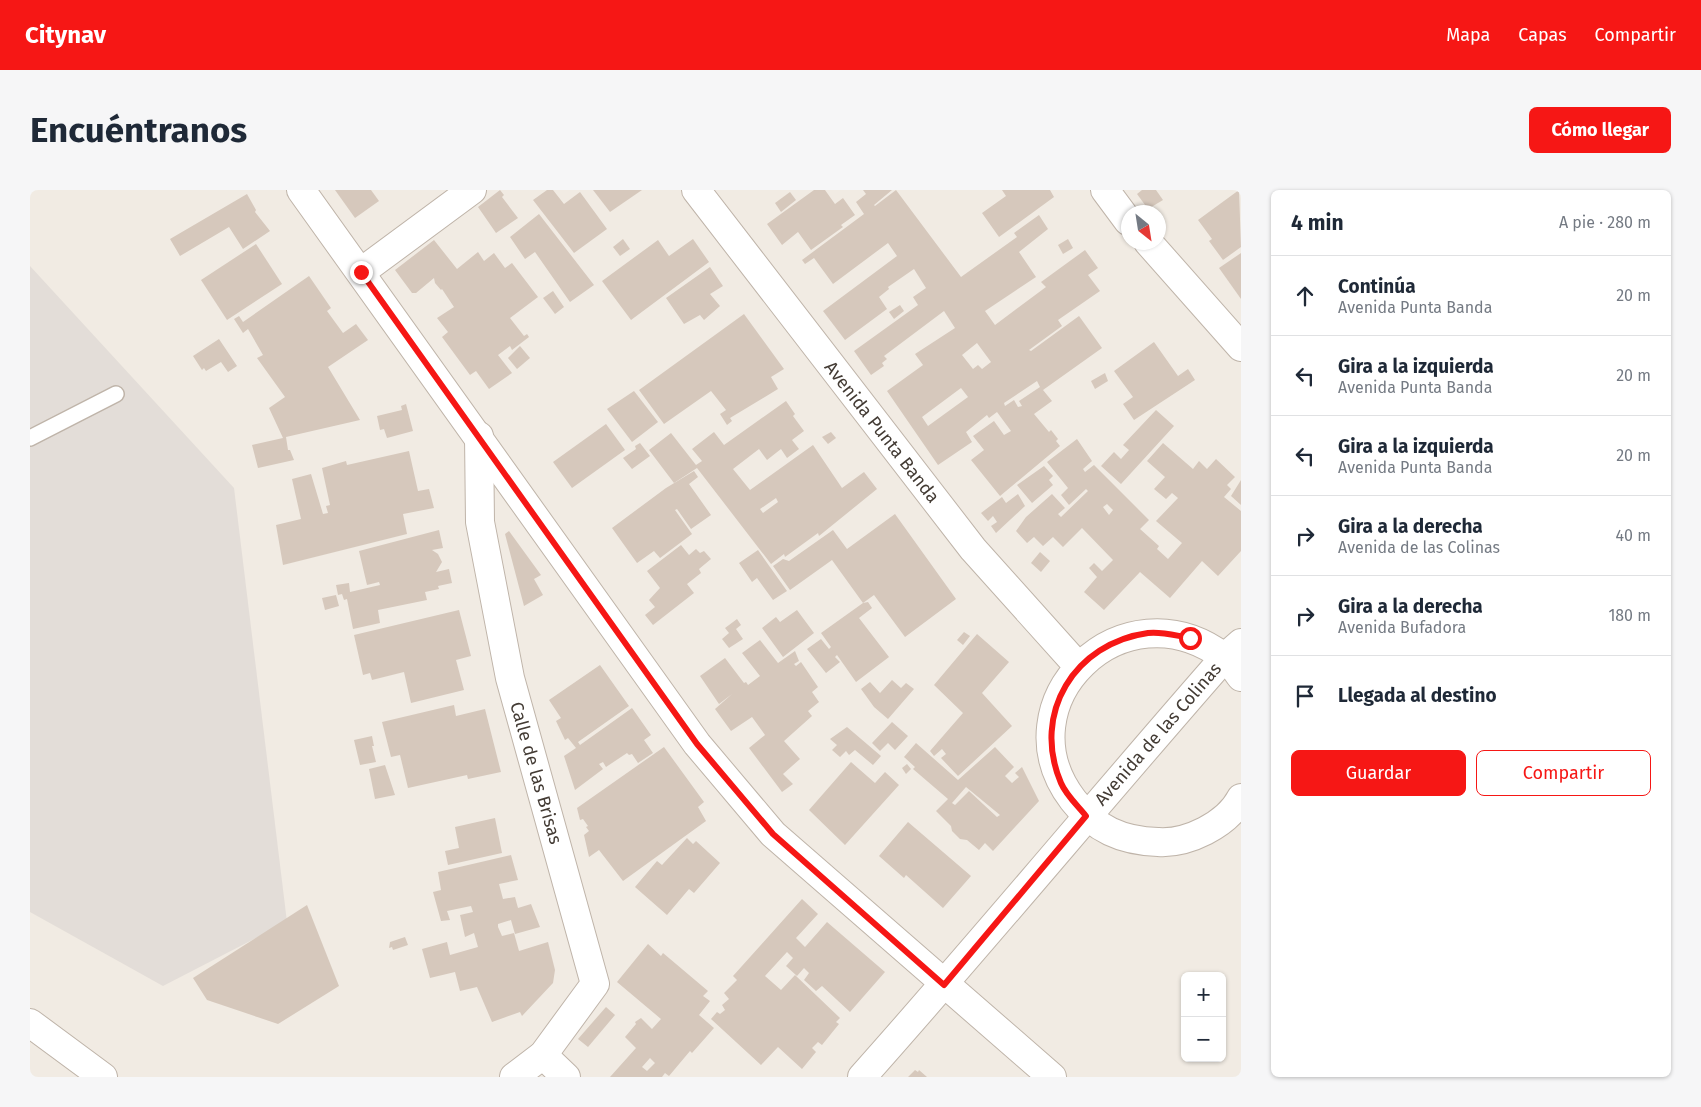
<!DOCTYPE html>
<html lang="es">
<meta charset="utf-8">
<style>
:root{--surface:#fff;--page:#f6f6f7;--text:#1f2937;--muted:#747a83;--line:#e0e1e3;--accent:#f61715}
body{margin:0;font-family:"Fira Sans",sans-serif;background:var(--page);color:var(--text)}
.controls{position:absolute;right:15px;bottom:15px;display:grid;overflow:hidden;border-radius:8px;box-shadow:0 1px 4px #0004}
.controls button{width:45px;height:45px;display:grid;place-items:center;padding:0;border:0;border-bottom:1px solid var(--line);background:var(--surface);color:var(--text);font:25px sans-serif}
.compass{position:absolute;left:1091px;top:15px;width:45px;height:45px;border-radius:50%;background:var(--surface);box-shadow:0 1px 4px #0004;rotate:150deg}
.stop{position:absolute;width:15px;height:15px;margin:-11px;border:4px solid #f61715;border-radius:50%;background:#fff}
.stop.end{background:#f61715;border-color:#fff;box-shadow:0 1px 5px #0008}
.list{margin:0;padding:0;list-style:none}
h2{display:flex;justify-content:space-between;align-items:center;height:65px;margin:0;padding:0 20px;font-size:21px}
h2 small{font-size:16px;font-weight:400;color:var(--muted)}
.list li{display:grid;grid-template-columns:32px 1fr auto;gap:15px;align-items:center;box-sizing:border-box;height:80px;padding:0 20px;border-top:1px solid var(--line)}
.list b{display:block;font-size:19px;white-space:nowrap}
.list p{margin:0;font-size:16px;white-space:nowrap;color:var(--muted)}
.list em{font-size:16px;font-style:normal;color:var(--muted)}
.actions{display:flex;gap:10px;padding:15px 20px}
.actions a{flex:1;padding:11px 0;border:1px solid var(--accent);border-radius:8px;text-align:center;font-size:18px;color:var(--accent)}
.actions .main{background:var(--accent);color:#fff}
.icon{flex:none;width:28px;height:28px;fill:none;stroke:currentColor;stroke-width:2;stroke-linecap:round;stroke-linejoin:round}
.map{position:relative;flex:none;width:1211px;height:887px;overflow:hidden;border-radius:8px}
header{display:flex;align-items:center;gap:30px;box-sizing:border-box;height:70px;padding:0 25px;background:var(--accent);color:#fff}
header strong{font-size:24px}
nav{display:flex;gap:28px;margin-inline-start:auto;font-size:18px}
.intro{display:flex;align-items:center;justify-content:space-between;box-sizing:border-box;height:120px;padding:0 30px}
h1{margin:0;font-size:35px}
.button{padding:12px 22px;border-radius:8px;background:var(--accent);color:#fff;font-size:18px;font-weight:700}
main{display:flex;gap:30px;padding:0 30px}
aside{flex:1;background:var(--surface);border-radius:8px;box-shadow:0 1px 4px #0004}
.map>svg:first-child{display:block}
.industrial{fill:#e3ddd8}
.building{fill:#d6c8bc;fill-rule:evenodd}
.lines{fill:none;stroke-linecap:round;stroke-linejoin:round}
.service-casing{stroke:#bfb4a9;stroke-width:18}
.minor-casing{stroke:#bfb4a9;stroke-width:30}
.tertiary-casing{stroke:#bfb4a9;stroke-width:30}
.service{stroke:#fff;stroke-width:15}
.minor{stroke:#fff;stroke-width:28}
.tertiary{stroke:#fff;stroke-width:28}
.route{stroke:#f61715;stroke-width:6}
.labels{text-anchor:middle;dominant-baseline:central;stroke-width:5;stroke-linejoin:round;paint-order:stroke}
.street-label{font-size:18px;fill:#433b34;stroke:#fff}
</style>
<header>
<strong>Citynav</strong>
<nav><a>Mapa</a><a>Capas</a><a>Compartir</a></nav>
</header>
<div class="intro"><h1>Encuéntranos</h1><a class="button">Cómo llegar</a></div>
<main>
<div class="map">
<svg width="1211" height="887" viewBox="0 0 1211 887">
<rect width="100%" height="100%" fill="#f1ebe3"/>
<path class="industrial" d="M 0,76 L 204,298 L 257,732 L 133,796 L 0,722 Z"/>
<g class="building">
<path d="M 305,0 L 341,0 L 349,11 L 325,28 Z"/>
<path d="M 470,0 L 474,5 L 472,7 L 488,28 L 466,43 L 448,17 Z"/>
<path d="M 517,0 L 523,0 L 534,14 L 550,2 L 577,39 L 544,63 L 503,10 Z"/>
<path d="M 563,0 L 612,0 L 580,22 Z"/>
<path d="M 784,0 L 795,0 L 805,14 L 813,8 L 825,25 L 811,35 L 813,37 L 781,60 L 768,42 L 752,55 L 737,34 Z"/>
<path d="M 833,0 L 862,0 L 844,15 L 845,16 L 866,0 L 931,87 L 987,47 L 984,43 L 1009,25 L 1018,39 L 989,62 L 1006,87 L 955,121 L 965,135 L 1016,97 L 1011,92 L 1055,60 L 1068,78 L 1058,85 L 1070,101 L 1028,130 L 1032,136 L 999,160 L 1001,161 L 1049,126 L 1072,158 L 1013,200 L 1022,211 L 1004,224 L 1019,242 L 1021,240 L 1028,249 L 1026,251 L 1030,256 L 970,306 L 941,270 L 954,260 L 943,246 L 964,231 L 974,245 L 981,241 L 967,222 L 959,228 L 957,225 L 936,242 L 942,252 L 908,275 L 857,201 L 893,175 L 885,164 L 925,138 L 914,121 L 854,166 L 857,169 L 852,173 L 854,176 L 841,185 L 824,161 L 888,115 L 883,107 L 896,98 L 884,79 L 858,97 L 859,99 L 849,107 L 857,119 L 815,150 L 793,121 L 867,66 L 858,53 L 803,94 L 784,68 L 775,74 L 772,70 L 834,24 L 826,12 L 836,4 ZM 947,153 L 961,172 L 952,179 L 948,175 L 943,179 L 932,165 ZM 1007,191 L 1010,197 L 989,211 L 992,216 L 988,217 L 984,210 L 975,216 L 974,213 ZM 931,198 L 938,207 L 898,236 L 892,227 Z"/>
<path d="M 972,0 L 1020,0 L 1024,7 L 969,47 L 952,23 L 976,6 Z"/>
<path d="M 1112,0 L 1126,0 L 1133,10 L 1118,19 L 1107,4 Z"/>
<path d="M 1209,0 L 1211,57 L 1193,70 L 1179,51 L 1182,49 L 1168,30 Z"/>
<path d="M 760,2 L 766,10 L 751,22 L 745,13 Z"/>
<path d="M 217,4 L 226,20 L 225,22 L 240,41 L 213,59 L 199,37 L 150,66 L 140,49 Z"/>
<path d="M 509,24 L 564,95 L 540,112 L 505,62 L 495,69 L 480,47 Z"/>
<path d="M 593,49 L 600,59 L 590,66 L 583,57 Z"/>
<path d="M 663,49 L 679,72 L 601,130 L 572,91 L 628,50 L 639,66 Z"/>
<path d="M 1038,49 L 1043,58 L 1033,64 L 1028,55 Z"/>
<path d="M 404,50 L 427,79 L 448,62 L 454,71 L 464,63 L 475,78 L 482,73 L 508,107 L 480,128 L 494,146 L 497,144 L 499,147 L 482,160 L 480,156 L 468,165 L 482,183 L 459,199 L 446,181 L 440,185 L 412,147 L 418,142 L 407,128 L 424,117 L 412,99 L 411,100 L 405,93 L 404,88 L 386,103 L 382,103 L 365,80 Z"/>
<path d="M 226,54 L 252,94 L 197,130 L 171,90 Z"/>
<path d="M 1211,63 L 1211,109 L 1189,78 Z"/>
<path d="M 680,77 L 693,96 L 680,104 L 690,116 L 674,130 L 670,125 L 654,134 L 636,108 Z"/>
<path d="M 279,86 L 301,118 L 297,121 L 313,143 L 326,134 L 338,150 L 298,177 L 330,230 L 256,247 L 258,260 L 260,260 L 264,270 L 228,278 L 222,255 L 253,248 L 239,218 L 255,207 L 227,168 L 233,165 L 218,139 L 213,143 L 204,129 L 209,126 L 213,132 Z"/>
<path d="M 523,101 L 534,117 L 525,124 L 513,108 Z"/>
<path d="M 870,115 L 874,121 L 864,129 L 859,122 Z"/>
<path d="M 714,124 L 754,179 L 741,187 L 748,199 L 700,228 L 702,231 L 697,235 L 690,224 L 696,220 L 681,201 L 634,234 L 609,200 Z"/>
<path d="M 189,149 L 207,176 L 198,182 L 191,172 L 176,181 L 174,178 L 172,180 L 163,166 Z"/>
<path d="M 1124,152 L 1148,186 L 1158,179 L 1165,190 L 1104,230 L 1093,214 L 1103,207 L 1084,181 Z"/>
<path d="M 490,156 L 500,168 L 487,179 L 478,168 Z"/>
<path d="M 1075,183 L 1078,191 L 1065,199 L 1061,191 Z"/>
<path d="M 604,201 L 628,232 L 602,252 L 577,219 Z"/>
<path d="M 756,211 L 765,224 L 763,226 L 774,241 L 762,250 L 769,259 L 757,268 L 751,259 L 737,270 L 729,259 L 703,279 L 720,300 L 783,255 L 812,298 L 834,282 L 847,299 L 789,346 L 788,343 L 755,367 L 754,364 L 741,374 L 667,278 L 644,293 L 619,260 L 641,243 L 666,275 L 672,271 L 662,259 L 684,242 L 694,255 ZM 746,308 L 748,312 L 733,323 L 730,319 Z"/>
<path d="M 376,214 L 383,241 L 357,248 L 354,239 L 350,240 L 347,226 L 372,220 L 371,216 Z"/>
<path d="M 1126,220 L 1144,236 L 1091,294 L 1071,276 L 1084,262 L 1091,269 L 1099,260 L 1093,255 Z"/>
<path d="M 576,234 L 595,260 L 542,298 L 523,272 Z"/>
<path d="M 801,242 L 806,248 L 798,254 L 792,247 Z"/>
<path d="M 1047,249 L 1062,271 L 1053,279 L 1055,282 L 1064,275 L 1119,330 L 1110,339 L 1129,356 L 1127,359 L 1138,369 L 1152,353 L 1126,331 L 1148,308 L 1142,303 L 1136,309 L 1124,299 L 1135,287 L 1117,271 L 1133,253 L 1163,279 L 1169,271 L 1177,279 L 1186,269 L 1205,287 L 1197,295 L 1201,299 L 1194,307 L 1211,321 L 1211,361 L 1188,386 L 1172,371 L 1140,408 L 1110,382 L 1074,420 L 1054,402 L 1067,387 L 1059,378 L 1064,373 L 1072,381 L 1083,370 L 1052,338 L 1033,357 L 1023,347 L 1013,356 L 1004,347 L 997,353 L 986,341 L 996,327 L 1022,304 L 1035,318 L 1028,324 L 1031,327 L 1058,301 L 1056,299 L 1039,315 L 1031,305 L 1038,298 L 1017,272 ZM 1077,314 L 1083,320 L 1079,325 L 1073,317 Z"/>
<path d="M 610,253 L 620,266 L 602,279 L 593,268 L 606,259 L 605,256 Z"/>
<path d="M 379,261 L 388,301 L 399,299 L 404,318 L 373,324 L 377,344 L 253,375 L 246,335 L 271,329 L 262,289 L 281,284 L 293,324 L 298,323 L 296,316 L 300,315 L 292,278 L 316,271 L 317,275 Z"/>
<path d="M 1014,276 L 1023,286 L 1019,290 L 1023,295 L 1002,313 L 987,295 Z"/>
<path d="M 664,281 L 668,287 L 659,294 L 681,325 L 661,339 L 647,319 L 645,320 L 662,344 L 630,368 L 624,361 L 607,373 L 582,338 L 636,298 Z"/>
<path d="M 1211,290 L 1211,315 L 1201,306 Z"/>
<path d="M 988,304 L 995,316 L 966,343 L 961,336 L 967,332 L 963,326 L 958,331 L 951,323 L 972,307 L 976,313 Z"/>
<path d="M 865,324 L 926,409 L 875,447 L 844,405 L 833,413 L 838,412 L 842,418 L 829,428 L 859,467 L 826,492 L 807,465 L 805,467 L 810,472 L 796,483 L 777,459 L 791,449 L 799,459 L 801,457 L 791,443 L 833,413 L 802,370 L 760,400 L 743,376 L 753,369 L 759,371 L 803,340 L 817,359 Z"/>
<path d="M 409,340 L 413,358 L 402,360 L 408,364 L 412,372 L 406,382 L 419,379 L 422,393 L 408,396 L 409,399 L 395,402 L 397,410 L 348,420 L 350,433 L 323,439 L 317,409 L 314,410 L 312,404 L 308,405 L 306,395 L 319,393 L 320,402 L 350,395 L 349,392 L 337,395 L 329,361 Z"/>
<path d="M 479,341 L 511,385 L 504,389 L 513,405 L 494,416 L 475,344 Z"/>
<path d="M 651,355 L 659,365 L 666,359 L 670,363 L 674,361 L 681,369 L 669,379 L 671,383 L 657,394 L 664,403 L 623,435 L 615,425 L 625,417 L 619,410 L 630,398 L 617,381 Z"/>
<path d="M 728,360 L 757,401 L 743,410 L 727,388 L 722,392 L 709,373 Z"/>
<path d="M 1010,362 L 1020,371 L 1011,382 L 1001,373 Z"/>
<path d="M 306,405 L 309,416 L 295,420 L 292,408 Z"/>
<path d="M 429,420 L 441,466 L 426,470 L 434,500 L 381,513 L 374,482 L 342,490 L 340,483 L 333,485 L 324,445 Z"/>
<path d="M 767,420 L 784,443 L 753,467 L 732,438 L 746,427 L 750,432 Z"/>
<path d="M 707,429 L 711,435 L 706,439 L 713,449 L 699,458 L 692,449 L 699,443 L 695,438 Z"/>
<path d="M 934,442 L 940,446 L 933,455 L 927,450 Z"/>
<path d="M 947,444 L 979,472 L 952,503 L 982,536 L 928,586 L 911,568 L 916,564 L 912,559 L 904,566 L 900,561 L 933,523 L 904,495 Z"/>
<path d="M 730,450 L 748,473 L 765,461 L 769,471 L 764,474 L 766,476 L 771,472 L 788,497 L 782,502 L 789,512 L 778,521 L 782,526 L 754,551 L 770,569 L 753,584 L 763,594 L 752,602 L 719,558 L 735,545 L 722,527 L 701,541 L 685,519 L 702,504 L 689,514 L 670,486 L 695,468 L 714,493 L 716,492 L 718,495 L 730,486 L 712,463 Z"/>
<path d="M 570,475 L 599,516 L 548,552 L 550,555 L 602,518 L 621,545 L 614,550 L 623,563 L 608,573 L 602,564 L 599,565 L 597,563 L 576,577 L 573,572 L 569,574 L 573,579 L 545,600 L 534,566 L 546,558 L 538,548 L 535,550 L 526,531 L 531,528 L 519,510 Z"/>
<path d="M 862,490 L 871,498 L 876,493 L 884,499 L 858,529 L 844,517 L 831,499 L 840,492 L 850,503 Z"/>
<path d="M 424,515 L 426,526 L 455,519 L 471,582 L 438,589 L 437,585 L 378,598 L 370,565 L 361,567 L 352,532 Z"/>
<path d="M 862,532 L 878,546 L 865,560 L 858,553 L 850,561 L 842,553 Z"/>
<path d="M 817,537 L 851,566 L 843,575 L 825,560 L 819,565 L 816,561 L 810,567 L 802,560 L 807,555 L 800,549 Z"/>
<path d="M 342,546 L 344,556 L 342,556 L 346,572 L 330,575 L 324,550 Z"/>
<path d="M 886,553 L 928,590 L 965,557 L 984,577 L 975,586 L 982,593 L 989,587 L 985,583 L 992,577 L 1009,611 L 963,661 L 955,653 L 949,660 L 937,650 L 930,649 L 922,641 L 921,636 L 906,621 L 918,609 L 883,579 L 885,577 L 874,567 ZM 936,597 L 970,625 L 967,627 L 939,601 L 925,615 L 922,613 Z"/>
<path d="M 634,557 L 674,612 L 668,617 L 676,631 L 593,691 L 569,660 L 559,667 L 554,645 L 559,641 L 556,637 L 558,636 L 553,629 L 550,630 L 547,618 Z"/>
<path d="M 821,572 L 845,593 L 855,582 L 869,595 L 815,655 L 779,620 Z"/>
<path d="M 877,574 L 881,579 L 876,584 L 872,578 Z"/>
<path d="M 355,575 L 365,605 L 345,609 L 339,579 Z"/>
<path d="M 465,628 L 472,663 L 418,675 L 415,661 L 429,658 L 425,637 Z"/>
<path d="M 878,632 L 941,686 L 913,718 L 876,685 L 874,688 L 849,666 Z"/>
<path d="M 657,648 L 663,654 L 666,651 L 690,673 L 664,703 L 659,699 L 637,725 L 605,697 L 627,671 L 632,675 Z"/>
<path d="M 481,665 L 488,690 L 469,694 L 473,709 L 485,707 L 488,718 L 501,714 L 510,737 L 485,744 L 481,730 L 468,734 L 468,737 L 472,746 L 484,743 L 489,761 L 518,752 L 525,780 L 523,793 L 492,826 L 490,822 L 462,832 L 447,797 L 430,801 L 425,782 L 400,788 L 392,759 L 417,752 L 420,765 L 448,757 L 444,743 L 435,747 L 430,725 L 443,722 L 441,716 L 417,721 L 420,730 L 411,731 L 403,702 L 411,700 L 408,682 Z"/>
<path d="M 772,709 L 788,724 L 766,748 L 775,757 L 797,732 L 855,782 L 820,822 L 792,796 L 786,801 L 774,790 L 779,783 L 774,778 L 767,786 L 756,776 L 763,768 L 757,762 L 735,786 L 751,800 L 765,785 L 810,828 L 806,832 L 809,834 L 792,855 L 788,852 L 782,858 L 786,862 L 772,879 L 748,857 L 731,875 L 681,829 L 687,822 L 690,824 L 695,820 L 692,815 L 699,809 L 694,803 L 707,790 L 703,786 Z"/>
<path d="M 277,715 L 309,796 L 248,834 L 177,810 L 163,788 Z"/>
<path d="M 375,747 L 378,755 L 363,760 L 362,757 L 359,758 L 360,752 Z"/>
<path d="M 618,754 L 631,766 L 633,763 L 678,801 L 673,806 L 680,811 L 669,825 L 684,838 L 662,863 L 660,861 L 639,886 L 635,883 L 632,887 L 580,887 L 606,858 L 595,847 L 606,834 L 605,832 L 611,828 L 622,839 L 631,829 L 587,792 ZM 620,868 L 625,873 L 617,881 L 612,877 Z"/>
<path d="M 576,817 L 585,825 L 558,857 L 548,849 Z"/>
<path d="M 885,880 L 888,882 L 889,880 L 897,887 L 878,887 Z"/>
</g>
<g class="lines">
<g class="service-casing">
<path id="service" d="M 0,248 L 86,204"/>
</g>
<g class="minor-casing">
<g id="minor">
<path d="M 271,0 L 667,554 L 743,644 L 1022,887"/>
<path d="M 666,0 L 943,359 L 1048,476"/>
<path d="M 1075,0 L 1098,31"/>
<path d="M 1118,52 L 1211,157"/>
<path d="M 331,82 L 442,0"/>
<path d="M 449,246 L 450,332 L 480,488 L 565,794 L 513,865 L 484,887"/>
<path d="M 0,833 L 73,887"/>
<path d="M 513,865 L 536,887"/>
</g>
</g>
<g class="tertiary-casing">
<g id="tertiary">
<path d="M 1211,487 C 1206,481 1201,471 1194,467 C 1093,391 969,513 1043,610 C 1065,639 1092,651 1128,652 C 1157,654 1197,635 1211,608"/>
<path d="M 832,887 C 955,749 1073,606 1195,467 L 1211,453"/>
</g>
</g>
<use href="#service" class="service"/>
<use href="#minor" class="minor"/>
<use href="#tertiary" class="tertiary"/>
</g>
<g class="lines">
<path class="route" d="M 331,82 L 667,554 L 743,644 L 914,795 L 1056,626 C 1048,616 1036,605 1031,593 C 1001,523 1045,453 1118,443 C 1131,441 1147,446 1160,448"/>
</g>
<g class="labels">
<g class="street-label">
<text transform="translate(852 242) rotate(52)">Avenida Punta Banda</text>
<text transform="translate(1128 544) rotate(-49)">Avenida de las Colinas</text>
<text transform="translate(506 583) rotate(74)">Calle de las Brisas</text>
</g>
</g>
</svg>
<div class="controls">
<button>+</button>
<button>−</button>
</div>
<svg class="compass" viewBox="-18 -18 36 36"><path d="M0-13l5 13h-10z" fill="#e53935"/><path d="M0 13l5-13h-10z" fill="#747a83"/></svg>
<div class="stop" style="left:1160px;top:448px"></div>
<div class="stop end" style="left:331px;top:82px"></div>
</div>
<aside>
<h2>4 min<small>A pie · 280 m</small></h2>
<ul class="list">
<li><svg class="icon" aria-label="ahead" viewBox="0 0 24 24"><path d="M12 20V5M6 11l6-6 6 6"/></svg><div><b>Continúa</b><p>Avenida Punta Banda</p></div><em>20 m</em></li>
<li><svg class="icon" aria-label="left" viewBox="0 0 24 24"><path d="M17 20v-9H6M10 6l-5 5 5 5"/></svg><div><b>Gira a la izquierda</b><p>Avenida Punta Banda</p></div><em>20 m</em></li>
<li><svg class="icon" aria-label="left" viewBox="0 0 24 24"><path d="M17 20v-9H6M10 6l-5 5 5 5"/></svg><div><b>Gira a la izquierda</b><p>Avenida Punta Banda</p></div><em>20 m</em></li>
<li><svg class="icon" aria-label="right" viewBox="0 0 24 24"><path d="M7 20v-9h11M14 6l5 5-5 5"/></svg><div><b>Gira a la derecha</b><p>Avenida de las Colinas</p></div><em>40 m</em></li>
<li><svg class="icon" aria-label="right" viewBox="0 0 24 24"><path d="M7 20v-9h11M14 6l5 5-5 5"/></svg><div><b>Gira a la derecha</b><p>Avenida Bufadora</p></div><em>180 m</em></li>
<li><svg class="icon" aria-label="arrive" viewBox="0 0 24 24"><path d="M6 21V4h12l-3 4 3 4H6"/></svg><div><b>Llegada al destino</b></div></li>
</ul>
<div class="actions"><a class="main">Guardar</a><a>Compartir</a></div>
</aside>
</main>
